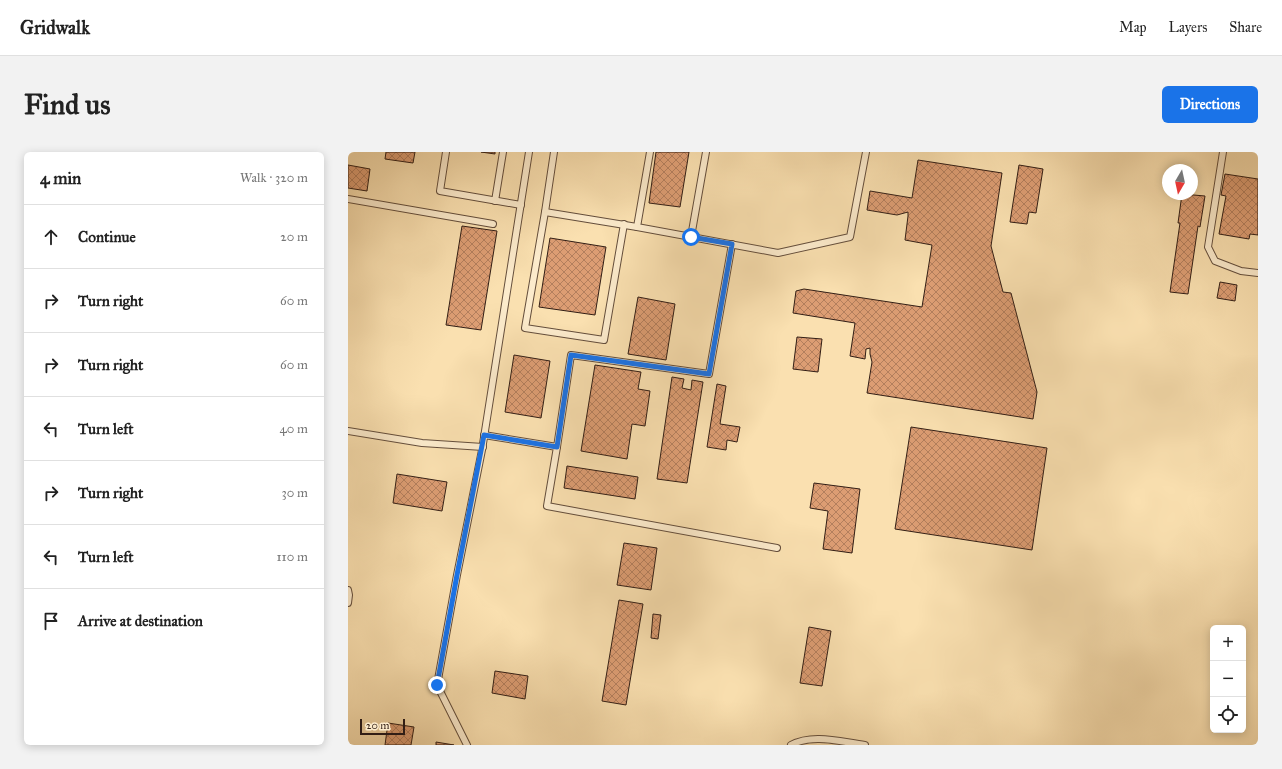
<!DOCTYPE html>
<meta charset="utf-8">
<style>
:root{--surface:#fff;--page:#f2f2f2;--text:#222;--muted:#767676;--line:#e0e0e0;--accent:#1a73e8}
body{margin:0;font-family:"IM FELL Great Primer",serif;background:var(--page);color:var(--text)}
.controls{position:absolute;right:12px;bottom:12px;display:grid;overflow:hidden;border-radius:6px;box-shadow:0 2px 10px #0003}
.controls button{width:36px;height:36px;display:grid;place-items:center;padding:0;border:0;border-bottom:1px solid var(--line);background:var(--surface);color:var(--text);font:20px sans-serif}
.compass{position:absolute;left:814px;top:12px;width:36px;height:36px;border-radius:50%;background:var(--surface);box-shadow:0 2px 10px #0003;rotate:189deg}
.scale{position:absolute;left:12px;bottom:10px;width:45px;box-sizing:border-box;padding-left:4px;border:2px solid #321e15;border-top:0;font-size:11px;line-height:14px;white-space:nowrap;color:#321e15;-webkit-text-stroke:3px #fcebcc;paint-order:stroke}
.stop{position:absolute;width:12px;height:12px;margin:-9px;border:3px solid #1a73e8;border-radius:50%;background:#fff}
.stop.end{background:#1a73e8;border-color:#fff;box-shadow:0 1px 4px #0008}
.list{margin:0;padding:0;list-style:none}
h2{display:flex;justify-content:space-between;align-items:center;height:52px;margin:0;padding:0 16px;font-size:17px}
h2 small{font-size:13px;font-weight:400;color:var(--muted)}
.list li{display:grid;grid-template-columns:26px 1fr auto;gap:12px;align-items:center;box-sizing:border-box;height:64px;padding:0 16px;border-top:1px solid var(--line)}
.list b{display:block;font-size:15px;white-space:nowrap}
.list em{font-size:13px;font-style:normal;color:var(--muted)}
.icon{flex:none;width:22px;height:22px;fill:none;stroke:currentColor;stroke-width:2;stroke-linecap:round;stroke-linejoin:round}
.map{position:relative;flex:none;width:910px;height:593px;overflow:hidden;border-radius:6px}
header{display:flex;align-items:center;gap:24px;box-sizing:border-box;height:56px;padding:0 20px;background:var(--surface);border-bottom:1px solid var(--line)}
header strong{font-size:19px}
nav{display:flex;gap:22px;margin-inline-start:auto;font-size:14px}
.intro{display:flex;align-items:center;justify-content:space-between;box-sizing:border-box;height:96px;padding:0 24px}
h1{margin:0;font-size:28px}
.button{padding:10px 18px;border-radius:6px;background:var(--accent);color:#fff;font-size:14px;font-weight:700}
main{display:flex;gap:24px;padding:0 24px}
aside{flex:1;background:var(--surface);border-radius:6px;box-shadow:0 2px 10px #0003}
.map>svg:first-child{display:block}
.building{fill:url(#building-cross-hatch);stroke:#321e15}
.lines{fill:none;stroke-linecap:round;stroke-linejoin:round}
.lane-casing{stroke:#644e3c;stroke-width:8}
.lane{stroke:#fcebcc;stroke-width:6}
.route{stroke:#1a73e8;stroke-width:5}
</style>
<header>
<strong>Gridwalk</strong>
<nav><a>Map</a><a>Layers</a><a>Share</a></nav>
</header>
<div class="intro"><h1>Find us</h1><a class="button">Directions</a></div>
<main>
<aside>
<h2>4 min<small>Walk · 320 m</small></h2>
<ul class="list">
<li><svg class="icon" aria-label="ahead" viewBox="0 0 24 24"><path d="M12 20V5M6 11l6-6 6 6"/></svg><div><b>Continue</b></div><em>20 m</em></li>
<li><svg class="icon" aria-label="right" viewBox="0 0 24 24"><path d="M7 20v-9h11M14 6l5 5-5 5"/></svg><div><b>Turn right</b></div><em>60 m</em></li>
<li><svg class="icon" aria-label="right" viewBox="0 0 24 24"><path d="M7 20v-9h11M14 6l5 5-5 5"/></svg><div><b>Turn right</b></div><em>60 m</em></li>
<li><svg class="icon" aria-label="left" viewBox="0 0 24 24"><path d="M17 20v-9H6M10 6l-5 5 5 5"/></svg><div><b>Turn left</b></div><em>40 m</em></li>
<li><svg class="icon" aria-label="right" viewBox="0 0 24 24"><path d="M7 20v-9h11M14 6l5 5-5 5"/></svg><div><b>Turn right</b></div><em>30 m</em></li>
<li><svg class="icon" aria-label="left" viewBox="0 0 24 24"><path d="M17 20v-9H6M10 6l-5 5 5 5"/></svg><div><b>Turn left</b></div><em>110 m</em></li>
<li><svg class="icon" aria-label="arrive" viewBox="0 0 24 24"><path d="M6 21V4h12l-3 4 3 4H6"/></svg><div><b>Arrive at destination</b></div></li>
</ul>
</aside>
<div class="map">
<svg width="910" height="593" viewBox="0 0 910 593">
<defs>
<pattern id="building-cross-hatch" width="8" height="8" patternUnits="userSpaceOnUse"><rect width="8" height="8" fill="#dc9d73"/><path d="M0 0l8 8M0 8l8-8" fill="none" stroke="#b37f5d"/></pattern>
</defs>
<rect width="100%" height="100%" fill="#fae0b0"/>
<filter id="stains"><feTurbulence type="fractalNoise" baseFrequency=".005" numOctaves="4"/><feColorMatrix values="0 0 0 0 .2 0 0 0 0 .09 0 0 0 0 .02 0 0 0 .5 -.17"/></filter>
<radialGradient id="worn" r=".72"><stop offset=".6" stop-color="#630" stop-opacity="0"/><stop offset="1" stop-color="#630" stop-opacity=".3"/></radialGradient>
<g class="building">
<path d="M 38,0 L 67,0 L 65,11 L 37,7 Z"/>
<path d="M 133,0 L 147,0 L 147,2 Z"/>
<path d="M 308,0 L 341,0 L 332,55 L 301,51 Z"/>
<path d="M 570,8 L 654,21 L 643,94 L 655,140 L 663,141 L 689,240 L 685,267 L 519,241 L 524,210 L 522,202 L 522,196 L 518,197 L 517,207 L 502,204 L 507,171 L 445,161 L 448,139 L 456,137 L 574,155 L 584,93 L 557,88 L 560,64 L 560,60 L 549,63 L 519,58 L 522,39 L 564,46 Z"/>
<path d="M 0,13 L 22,17 L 19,39 L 0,36 Z"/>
<path d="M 671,13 L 695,17 L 688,61 L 681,60 L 679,72 L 662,70 Z"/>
<path d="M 877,22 L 910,27 L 910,83 L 902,82 L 901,87 L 871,82 L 878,44 L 873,43 Z"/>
<path d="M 834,42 L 857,44 L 852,75 L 850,74 L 840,142 L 822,140 L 832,71 L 830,71 Z"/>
<path d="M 114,74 L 149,79 L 133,178 L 98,173 Z"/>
<path d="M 202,86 L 258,95 L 247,163 L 191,155 Z"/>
<path d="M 872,130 L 889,133 L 887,149 L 869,146 Z"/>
<path d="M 290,145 L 327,152 L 318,208 L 280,202 Z"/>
<path d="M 449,185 L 474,187 L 470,220 L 445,217 Z"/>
<path d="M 166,203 L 202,209 L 193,266 L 157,260 Z"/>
<path d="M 247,213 L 293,220 L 290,237 L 302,239 L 297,274 L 284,272 L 279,307 L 233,299 Z"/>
<path d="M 324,225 L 336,227 L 334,236 L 343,238 L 344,228 L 355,230 L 339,331 L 309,327 Z"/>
<path d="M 369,232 L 378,234 L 372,272 L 392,275 L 389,290 L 379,288 L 378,298 L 359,295 Z"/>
<path d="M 563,275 L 699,296 L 684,398 L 547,377 Z"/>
<path d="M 219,314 L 290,325 L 287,347 L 216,336 Z"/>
<path d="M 49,322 L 99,330 L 94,359 L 45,351 Z"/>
<path d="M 466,331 L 512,337 L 504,401 L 475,397 L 480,359 L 462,356 Z"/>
<path d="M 276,391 L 309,396 L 303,438 L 269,433 Z"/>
<path d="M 271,448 L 295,452 L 278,553 L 254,549 Z"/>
<path d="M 305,462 L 313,463 L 310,487 L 303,486 Z"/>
<path d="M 461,475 L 483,479 L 474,534 L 452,531 Z"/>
<path d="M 147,519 L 180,524 L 177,547 L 144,541 Z"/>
<path d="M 40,571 L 66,575 L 63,593 L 37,593 Z"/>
<path d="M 88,590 L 106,593 L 88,593 Z"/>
</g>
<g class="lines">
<g class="lane-casing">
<g id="lane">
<path d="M 98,0 L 92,39 L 173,53"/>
<path d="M 206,0 L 197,60 L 289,75"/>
<path d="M 302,0 L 289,75 L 430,101 L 502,85 L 518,0"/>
<path d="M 875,0 L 860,95 L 867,109 L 893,119 L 910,121"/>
<path d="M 0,47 L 145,72"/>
<path d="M 147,49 L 155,0"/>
<path d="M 197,60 L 177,176 L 256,188 L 276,72"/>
<path d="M 343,85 L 358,0"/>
<path d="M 0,279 L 74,291 L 135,295"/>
<path d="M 136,283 L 209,295 L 199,354 L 429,396"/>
<path d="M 209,295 L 223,203 L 361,222 L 384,92"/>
<path d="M 0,438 L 1,443 L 0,451"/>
<path d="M 119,593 L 89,533 L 109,423 L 134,298 L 181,0"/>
<path d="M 443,593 C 465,581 493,590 517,593"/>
</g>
</g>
<use href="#lane" class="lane"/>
</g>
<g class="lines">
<path class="route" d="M 89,533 L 109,423 L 136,283 L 209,295 L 223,203 L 361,222 L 384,92 L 343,85"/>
</g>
<rect width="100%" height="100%" filter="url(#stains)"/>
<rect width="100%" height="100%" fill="url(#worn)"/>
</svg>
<div class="controls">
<button>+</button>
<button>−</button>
<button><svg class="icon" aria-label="locate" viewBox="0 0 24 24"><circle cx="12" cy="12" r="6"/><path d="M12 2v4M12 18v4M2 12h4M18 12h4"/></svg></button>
</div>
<svg class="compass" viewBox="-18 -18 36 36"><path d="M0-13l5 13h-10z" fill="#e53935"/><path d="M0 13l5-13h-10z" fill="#767676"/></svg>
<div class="scale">20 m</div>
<div class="stop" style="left:343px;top:85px"></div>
<div class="stop end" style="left:89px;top:533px"></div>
</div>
</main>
